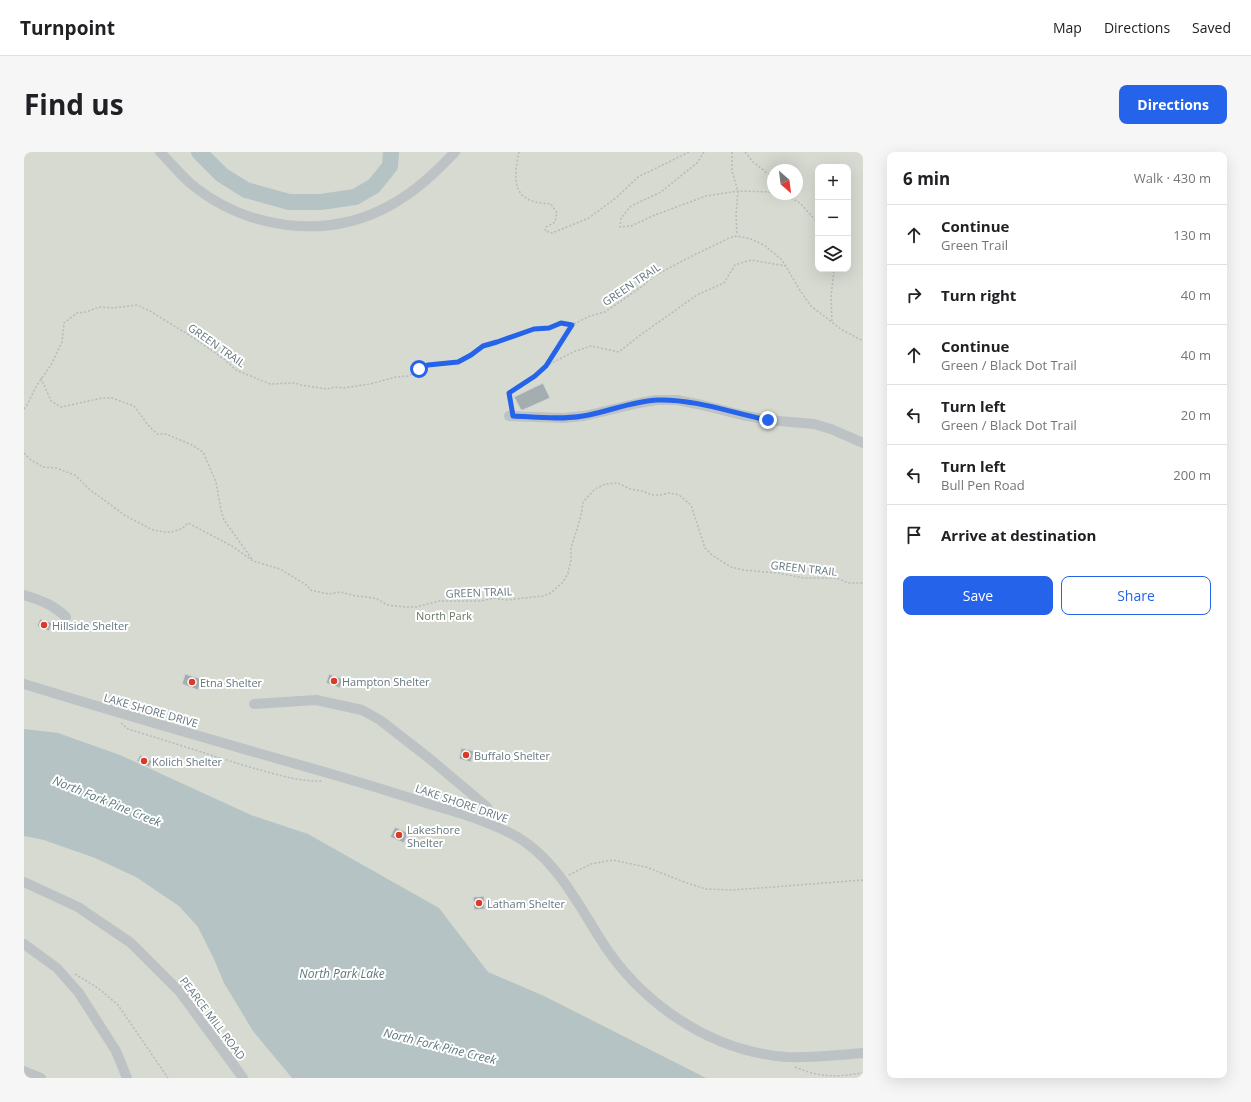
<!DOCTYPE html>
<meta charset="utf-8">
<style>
:root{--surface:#fff;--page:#f6f6f6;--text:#202124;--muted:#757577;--line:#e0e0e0;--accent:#2563eb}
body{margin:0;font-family:"Open Sans",sans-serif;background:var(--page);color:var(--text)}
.controls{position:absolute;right:12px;top:12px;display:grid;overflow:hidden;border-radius:8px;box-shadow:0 4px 16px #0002}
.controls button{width:36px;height:36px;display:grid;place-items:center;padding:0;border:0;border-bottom:1px solid var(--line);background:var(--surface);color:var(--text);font:20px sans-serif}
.compass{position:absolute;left:743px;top:12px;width:36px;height:36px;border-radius:50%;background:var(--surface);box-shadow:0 4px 16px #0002;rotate:152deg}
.stop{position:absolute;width:12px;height:12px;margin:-9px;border:3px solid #2563eb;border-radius:50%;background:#fff}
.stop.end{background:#2563eb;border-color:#fff;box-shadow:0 1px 4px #0008}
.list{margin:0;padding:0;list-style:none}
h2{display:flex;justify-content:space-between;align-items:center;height:52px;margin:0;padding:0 16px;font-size:17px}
h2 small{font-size:13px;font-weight:400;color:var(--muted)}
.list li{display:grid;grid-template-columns:26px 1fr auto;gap:12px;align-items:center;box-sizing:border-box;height:60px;padding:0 16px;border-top:1px solid var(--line)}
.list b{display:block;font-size:15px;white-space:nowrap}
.list p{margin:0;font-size:13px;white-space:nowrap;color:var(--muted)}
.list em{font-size:13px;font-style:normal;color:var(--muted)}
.actions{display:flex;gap:8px;padding:12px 16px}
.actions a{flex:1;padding:9px 0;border:1px solid var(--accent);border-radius:8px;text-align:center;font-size:14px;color:var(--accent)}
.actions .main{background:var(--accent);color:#fff}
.icon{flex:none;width:22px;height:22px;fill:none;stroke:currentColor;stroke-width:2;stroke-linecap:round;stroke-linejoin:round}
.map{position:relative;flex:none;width:839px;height:926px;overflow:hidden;border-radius:8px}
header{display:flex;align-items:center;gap:24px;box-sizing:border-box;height:56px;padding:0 20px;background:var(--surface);border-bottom:1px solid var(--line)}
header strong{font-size:19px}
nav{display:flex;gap:22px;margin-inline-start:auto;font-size:14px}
.intro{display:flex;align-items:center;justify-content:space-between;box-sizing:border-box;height:96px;padding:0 24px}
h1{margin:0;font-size:28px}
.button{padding:10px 18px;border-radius:8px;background:var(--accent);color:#fff;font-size:14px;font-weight:700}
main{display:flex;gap:24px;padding:0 24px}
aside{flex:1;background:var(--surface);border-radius:8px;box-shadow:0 4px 16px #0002}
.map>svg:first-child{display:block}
.green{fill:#d6dad1;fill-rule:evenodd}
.water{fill:#b5c3c5}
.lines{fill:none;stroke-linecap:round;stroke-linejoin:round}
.river{stroke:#b5c3c5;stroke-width:16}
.building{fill:#a4aeb0;stroke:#d5d4d3}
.path{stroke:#b7babc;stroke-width:1.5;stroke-dasharray:2 2;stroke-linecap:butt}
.minor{stroke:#bdc2c4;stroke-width:10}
.route{stroke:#2563eb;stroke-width:5}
.poi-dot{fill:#d93a2a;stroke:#fff;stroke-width:1.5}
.labels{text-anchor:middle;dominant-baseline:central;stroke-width:4;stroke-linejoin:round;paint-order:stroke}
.street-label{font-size:11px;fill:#64777f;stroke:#fff}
.park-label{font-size:11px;fill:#697762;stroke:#fff}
.poi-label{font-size:11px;fill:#64777f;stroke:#fff;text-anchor:start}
.water-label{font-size:12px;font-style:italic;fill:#5f797d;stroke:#fff}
</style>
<header>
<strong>Turnpoint</strong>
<nav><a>Map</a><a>Directions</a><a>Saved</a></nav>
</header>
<div class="intro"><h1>Find us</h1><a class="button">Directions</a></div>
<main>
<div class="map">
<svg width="839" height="926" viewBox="0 0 839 926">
<rect width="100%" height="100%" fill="#f4f3f0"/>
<path class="green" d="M 0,0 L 839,0 L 839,926 L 0,926 ZM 794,15 L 824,15 L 824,117 L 794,117 ZM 749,18 L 773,18 L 773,42 L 749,42 Z"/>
<path class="water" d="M 0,577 L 34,581 L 96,603 L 227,663 L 284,682 L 415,756 L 464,820 L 520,844 L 682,926 L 268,926 L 229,879 L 200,831 L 190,807 L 174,775 L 155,754 L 112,725 L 71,706 L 20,688 L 0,684 Z"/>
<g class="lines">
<path class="river" d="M 175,0 L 198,23 L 222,38 L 265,50 L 297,50 L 331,45 L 350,34 L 366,14 L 367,0"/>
</g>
<g class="building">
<path d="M 519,231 L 526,246 L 499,258 L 497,258 L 490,245 Z"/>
<path d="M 16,467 L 28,471 L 25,479 L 13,474 Z"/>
<path d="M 161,522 L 178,527 L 174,538 L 158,532 Z"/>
<path d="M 305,522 L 319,527 L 316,536 L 302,531 Z"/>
<path d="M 437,596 L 450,599 L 447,610 L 435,607 Z"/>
<path d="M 116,603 L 128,609 L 125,615 L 113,609 Z"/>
<path d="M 371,675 L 384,681 L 380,691 L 366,685 Z"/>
<path d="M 460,744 L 461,757 L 450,758 L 449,745 Z"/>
</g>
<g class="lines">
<g class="path">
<path d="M 495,0 C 492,14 487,37 502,46 C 509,51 519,51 527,52 L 533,61 L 531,70 L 522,75 L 521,79 L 528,81 L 565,66 L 593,45 L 614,25 L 665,0"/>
<path d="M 680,0 L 673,11 L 637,40 L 607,54 L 597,66 L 596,75 L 607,74 L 631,63 L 682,44 L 714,39 L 749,40"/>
<path d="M 708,0 L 708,19 L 714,39 L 712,63 L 713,83"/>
<path d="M 721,0 L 729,10 L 747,24 L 749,27"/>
<path d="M 760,42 L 776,51 L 794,71"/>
<path d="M 808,169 L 807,145 L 810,117"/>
<path d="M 522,213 L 548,173"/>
<path d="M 17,226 L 27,249 L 37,255 L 78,246 L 88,246 L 110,254 L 124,273 L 133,282 L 142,282 L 168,293 L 179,300 L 192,330 L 197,358 L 200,368 L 228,407"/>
<path d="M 488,255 L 485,241 L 511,224 L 522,214 L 549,200 L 567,194 L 595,200 L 615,184 L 673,143 L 700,131 L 711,113 L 727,108 L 762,114"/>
<path d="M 0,257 L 3,253 L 13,233 L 27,213 L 38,190 L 40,171 L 53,161 L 62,160 L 75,155 L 90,156 L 113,153 L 126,159 L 173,188 L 200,207 L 212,218 L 246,232 L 271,231 L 277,233 L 303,237 L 311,235 L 319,236 L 346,232 L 372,225 L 384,224 L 404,213 L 434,210 L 447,203 L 459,194 L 473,190 L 510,177 L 525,176 L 537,171 L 548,173 L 566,164 L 581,160 L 620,133 L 630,124 L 666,105 L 705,86 L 713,84 L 727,87 L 740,93 L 758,108 L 777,140 L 787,154 L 818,178 L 824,181 L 839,189"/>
<path d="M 0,301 L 7,308 L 19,315 L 32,316 L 51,323 L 65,337 L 102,364 L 129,378 L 140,380 L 148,380 L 159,376 L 164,371 L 208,394 L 229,409 L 256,417 L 284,434 L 286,438 L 305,442 L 316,440 L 332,444 L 344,445 L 353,447 L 363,453 L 382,455 L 392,455 L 415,449 L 457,449 L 470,446 L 482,448 L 519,444 L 527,441 L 539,430 L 544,421 L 547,408 L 547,396 L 557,364 L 559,350 L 571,337 L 581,332 L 594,331 L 606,337 L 618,339 L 628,343 L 637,343 L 645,341 L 655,343 L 667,353 L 681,396 L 688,403 L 707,415 L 719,418 L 754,421 L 780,426 L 813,426 L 824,431 L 839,431"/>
<path d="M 97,571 L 104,577 L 120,582 C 156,593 192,605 229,616 C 251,622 275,630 298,629"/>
<path d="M 545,723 L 567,712 L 589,708 L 622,715 L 663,731 L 682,737 L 707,738 L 736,736 L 839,728"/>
<path d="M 51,822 L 74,836 L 94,853 L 144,926"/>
<path d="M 771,915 C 797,926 812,925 839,921"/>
</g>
<g class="minor">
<path d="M 136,0 C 146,10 155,21 166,31 C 221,77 301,89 365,54 C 391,40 411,21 431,0"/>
<path d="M 485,264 L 540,266 L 560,264 L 615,251 L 632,248 L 653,248 L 678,253 L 718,263 L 744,268 L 790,272 L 807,277 L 839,291"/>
<path d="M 0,443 C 16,448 30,453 42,465"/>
<path d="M 0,532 C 101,563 202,592 304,621 C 338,631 371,641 405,652 C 433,660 460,668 486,681 C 528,702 551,746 575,785 C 615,850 685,899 762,905 C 788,906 814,903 839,901"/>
<path d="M 230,552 L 292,548 L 338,558 L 356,568 L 406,607 L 463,655 L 466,662 L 464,671"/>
<path d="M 0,730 L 54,755 L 107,791 L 156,840 L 219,926"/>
<path d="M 0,792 L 33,816 L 55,841 L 92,899 L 103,926"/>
<path d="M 0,919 L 17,926"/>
</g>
</g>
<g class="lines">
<path class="route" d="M 395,217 L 404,213 L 434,210 L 447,203 L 459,194 L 473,190 L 510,177 L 525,176 L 537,171 L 548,173 L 522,214 L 511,224 L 485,241 L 489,264 C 512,265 536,268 559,264 C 584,260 608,249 634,248 C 671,247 708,261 744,268"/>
</g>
<g class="poi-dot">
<circle cx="20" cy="473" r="4"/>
<circle cx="310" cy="529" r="4"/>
<circle cx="168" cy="530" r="4"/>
<circle cx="442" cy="603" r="4"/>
<circle cx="120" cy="609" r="4"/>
<circle cx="375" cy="683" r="4"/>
<circle cx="455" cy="751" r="4"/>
</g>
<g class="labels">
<g class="street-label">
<text transform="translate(607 132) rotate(-34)">GREEN TRAIL</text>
<text transform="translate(193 193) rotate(35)">GREEN TRAIL</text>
<text transform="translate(780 416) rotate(6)">GREEN TRAIL</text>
<text transform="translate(455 440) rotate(-2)">GREEN TRAIL</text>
<text transform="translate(127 558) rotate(16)">LAKE SHORE DRIVE</text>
<text transform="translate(438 651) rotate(19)">LAKE SHORE DRIVE</text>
<text transform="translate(189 866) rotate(53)">PEARCE MILL ROAD</text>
</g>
<g class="park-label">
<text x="420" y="463">North Park</text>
</g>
<g class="poi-label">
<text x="28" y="473">Hillside Shelter</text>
<text x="318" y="529">Hampton Shelter</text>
<text x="176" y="530">Etna Shelter</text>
<text x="450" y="603">Buffalo Shelter</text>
<text x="128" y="609">Kolich Shelter</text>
<text x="383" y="677">Lakeshore<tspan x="383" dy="13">Shelter</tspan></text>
<text x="463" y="751">Latham Shelter</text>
</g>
<g class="water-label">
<text transform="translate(83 649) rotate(22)">North Fork Pine Creek</text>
<text x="318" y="821">North Park Lake</text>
<text transform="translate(416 894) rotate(14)">North Fork Pine Creek</text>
</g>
</g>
</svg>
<div class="controls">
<button>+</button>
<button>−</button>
<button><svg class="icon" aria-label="layers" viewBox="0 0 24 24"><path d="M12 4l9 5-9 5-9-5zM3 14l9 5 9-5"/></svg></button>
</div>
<svg class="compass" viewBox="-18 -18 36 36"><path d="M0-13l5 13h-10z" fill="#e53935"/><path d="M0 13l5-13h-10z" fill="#757577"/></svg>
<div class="stop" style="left:395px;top:217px"></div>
<div class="stop end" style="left:744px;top:268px"></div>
</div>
<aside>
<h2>6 min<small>Walk · 430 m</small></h2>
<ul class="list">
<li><svg class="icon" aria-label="ahead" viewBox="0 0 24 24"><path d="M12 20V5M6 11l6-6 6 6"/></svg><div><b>Continue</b><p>Green Trail</p></div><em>130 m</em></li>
<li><svg class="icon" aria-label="right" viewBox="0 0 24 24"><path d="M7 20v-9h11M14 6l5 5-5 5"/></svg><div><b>Turn right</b></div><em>40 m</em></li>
<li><svg class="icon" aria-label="ahead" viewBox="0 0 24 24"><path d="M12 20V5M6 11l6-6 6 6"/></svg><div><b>Continue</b><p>Green / Black Dot Trail</p></div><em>40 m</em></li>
<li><svg class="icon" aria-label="left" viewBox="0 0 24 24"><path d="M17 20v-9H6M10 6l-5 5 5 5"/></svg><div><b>Turn left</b><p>Green / Black Dot Trail</p></div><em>20 m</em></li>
<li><svg class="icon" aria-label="left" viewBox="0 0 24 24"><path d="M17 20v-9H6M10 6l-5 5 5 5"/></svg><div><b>Turn left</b><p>Bull Pen Road</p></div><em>200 m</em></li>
<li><svg class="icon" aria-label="arrive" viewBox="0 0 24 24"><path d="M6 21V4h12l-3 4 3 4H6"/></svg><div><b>Arrive at destination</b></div></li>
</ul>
<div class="actions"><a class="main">Save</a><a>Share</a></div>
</aside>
</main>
